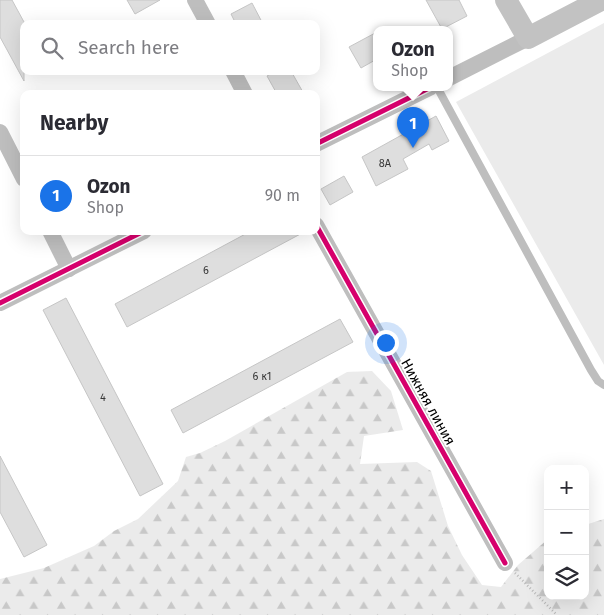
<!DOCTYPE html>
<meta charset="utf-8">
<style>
:root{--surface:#fff;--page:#f2f2f3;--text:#2b2b33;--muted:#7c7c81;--line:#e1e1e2;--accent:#1a73e8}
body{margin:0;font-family:"Fira Sans",sans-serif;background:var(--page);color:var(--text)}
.controls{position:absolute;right:15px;bottom:15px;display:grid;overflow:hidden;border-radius:10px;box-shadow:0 5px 20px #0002}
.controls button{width:45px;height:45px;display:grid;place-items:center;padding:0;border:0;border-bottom:1px solid var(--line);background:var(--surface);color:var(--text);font:25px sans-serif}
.you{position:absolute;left:385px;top:342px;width:18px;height:18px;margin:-12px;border:4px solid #fff;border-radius:50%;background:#1a73e8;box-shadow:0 0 0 8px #1a73e833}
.badge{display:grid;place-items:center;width:32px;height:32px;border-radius:50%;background:var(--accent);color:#fff;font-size:16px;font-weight:700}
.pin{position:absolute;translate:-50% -41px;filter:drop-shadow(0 1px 2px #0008)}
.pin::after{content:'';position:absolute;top:26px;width:18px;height:15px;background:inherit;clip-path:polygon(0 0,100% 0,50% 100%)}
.popup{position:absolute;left:373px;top:26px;width:80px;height:65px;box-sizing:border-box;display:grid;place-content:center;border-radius:10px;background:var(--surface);filter:drop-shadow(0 1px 4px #0005);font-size:16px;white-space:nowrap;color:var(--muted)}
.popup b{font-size:19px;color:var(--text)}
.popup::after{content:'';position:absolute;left:50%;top:100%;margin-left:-10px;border:10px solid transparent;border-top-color:var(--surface)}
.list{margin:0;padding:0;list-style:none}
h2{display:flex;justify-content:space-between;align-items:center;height:65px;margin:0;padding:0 20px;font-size:21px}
h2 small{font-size:16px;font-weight:400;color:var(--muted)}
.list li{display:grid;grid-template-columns:32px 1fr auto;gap:15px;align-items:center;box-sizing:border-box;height:80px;padding:0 20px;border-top:1px solid var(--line)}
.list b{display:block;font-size:19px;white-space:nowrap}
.list p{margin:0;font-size:16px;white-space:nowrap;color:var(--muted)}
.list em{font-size:16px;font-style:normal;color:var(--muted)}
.icon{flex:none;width:28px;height:28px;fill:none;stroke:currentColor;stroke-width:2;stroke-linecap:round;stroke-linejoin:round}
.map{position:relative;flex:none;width:604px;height:615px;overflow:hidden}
.search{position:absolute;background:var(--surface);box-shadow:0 5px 20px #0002;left:20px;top:20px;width:300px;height:55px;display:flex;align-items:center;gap:12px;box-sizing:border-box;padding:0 18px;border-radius:10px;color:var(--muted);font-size:19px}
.panel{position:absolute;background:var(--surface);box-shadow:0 5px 20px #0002;left:20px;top:90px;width:300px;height:145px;border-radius:10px}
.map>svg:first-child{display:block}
.forest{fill:url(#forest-firs)}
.pitch{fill:#ebebeb}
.building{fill:#dedede;stroke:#c6c6c6}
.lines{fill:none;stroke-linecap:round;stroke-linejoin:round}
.path{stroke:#b9b9b9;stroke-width:2.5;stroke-dasharray:1 2.5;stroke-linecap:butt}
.service{stroke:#bebebe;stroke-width:8}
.minor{stroke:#bebebe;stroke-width:16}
.secondary{stroke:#c2c2c2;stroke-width:22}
.cycleway-casing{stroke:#fff;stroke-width:8}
.cycleway{stroke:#d6006c;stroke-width:5}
.labels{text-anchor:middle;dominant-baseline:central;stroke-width:4;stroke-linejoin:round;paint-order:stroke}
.number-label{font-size:11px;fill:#383838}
.street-label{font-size:14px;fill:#000;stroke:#fff}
</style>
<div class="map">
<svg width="604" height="615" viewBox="0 0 604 615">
<defs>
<pattern id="forest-firs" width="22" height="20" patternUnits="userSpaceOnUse" patternTransform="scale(1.25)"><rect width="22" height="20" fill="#ebebeb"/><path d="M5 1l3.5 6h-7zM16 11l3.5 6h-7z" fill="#c8c8c8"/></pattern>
</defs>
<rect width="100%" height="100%" fill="#fff"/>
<path class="forest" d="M 372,371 L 391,391 L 403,430 L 364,436 L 360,464 L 417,462 L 431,471 L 448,526 L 462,555 L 482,585 L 501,587 L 518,565 L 548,539 L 548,596 L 585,596 L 585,525 L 604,519 L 604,615 L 0,615 L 0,579 L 44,568 L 94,546 L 114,531 L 138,519 L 178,481 L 186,457 L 200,453 L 225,441 L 347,372 Z"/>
<path class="pitch" d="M 604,23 L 604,365 L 456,102 Z"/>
<g class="building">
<path d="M 0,0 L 12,0 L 24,22 L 24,81 L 0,37 Z"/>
<path d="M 127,0 L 160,0 L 135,14 Z"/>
<path d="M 426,0 L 459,0 L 467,16 L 442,29 Z"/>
<path d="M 252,3 L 263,24 L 236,24 L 231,14 Z"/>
<path d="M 377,32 L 377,59 L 361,68 L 349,47 Z"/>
<path d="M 276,71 L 291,71 L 304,94 L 277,94 L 267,76 Z"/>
<path d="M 436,116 L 449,141 L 432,150 L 429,144 L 403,159 L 408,169 L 376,186 L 362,157 Z"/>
<path d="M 344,176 L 353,192 L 330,205 L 321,189 Z"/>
<path d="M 251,231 L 306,231 L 127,327 L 115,304 Z"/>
<path d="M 66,298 L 163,484 L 140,496 L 43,310 Z"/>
<path d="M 340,319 L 353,342 L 183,433 L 171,410 Z"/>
<path d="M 0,456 L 47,545 L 24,557 L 0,512 Z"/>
</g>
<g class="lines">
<path class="path" d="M 515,573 L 557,615"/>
<path class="service" d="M 437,87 L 591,370 L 598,381 L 604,385"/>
<g class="minor">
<path d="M 195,0 L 208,24"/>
<path d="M 233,71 L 245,94"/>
<path d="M 449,78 L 528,38"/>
<path d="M 0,132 L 24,179"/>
<path d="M 316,144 L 431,87"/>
<path d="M 316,225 L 505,563"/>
<path d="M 50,231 L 69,269"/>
<path d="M 0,303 L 144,231"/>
</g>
<path class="secondary" d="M 506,0 L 528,38 L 601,0"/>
<g class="cycleway-casing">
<g id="cycleway">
<path d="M 316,144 L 431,87"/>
<path d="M 316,225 L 505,563"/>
<path d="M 0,303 L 144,231"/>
</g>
</g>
<use href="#cycleway" class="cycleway"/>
</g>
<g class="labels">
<g class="number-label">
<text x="385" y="163">8А</text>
<text x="206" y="270">6</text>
<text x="262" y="376">6 к1</text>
<text x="103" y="397">4</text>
</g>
<g class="street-label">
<text transform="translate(428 402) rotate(61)">Нижняя линия</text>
</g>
</g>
</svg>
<div class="controls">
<button>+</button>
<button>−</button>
<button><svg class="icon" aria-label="layers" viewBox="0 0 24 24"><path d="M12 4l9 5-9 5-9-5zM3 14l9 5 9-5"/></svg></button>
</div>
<div class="you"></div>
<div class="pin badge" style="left:413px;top:148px">1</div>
<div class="popup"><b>Ozon</b>Shop</div>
<div class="search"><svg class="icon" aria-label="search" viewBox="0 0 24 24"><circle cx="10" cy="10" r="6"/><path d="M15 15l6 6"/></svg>Search here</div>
<section class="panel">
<h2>Nearby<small></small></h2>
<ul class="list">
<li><span class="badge">1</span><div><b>Ozon</b><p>Shop</p></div><em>90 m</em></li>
</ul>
</section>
</div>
